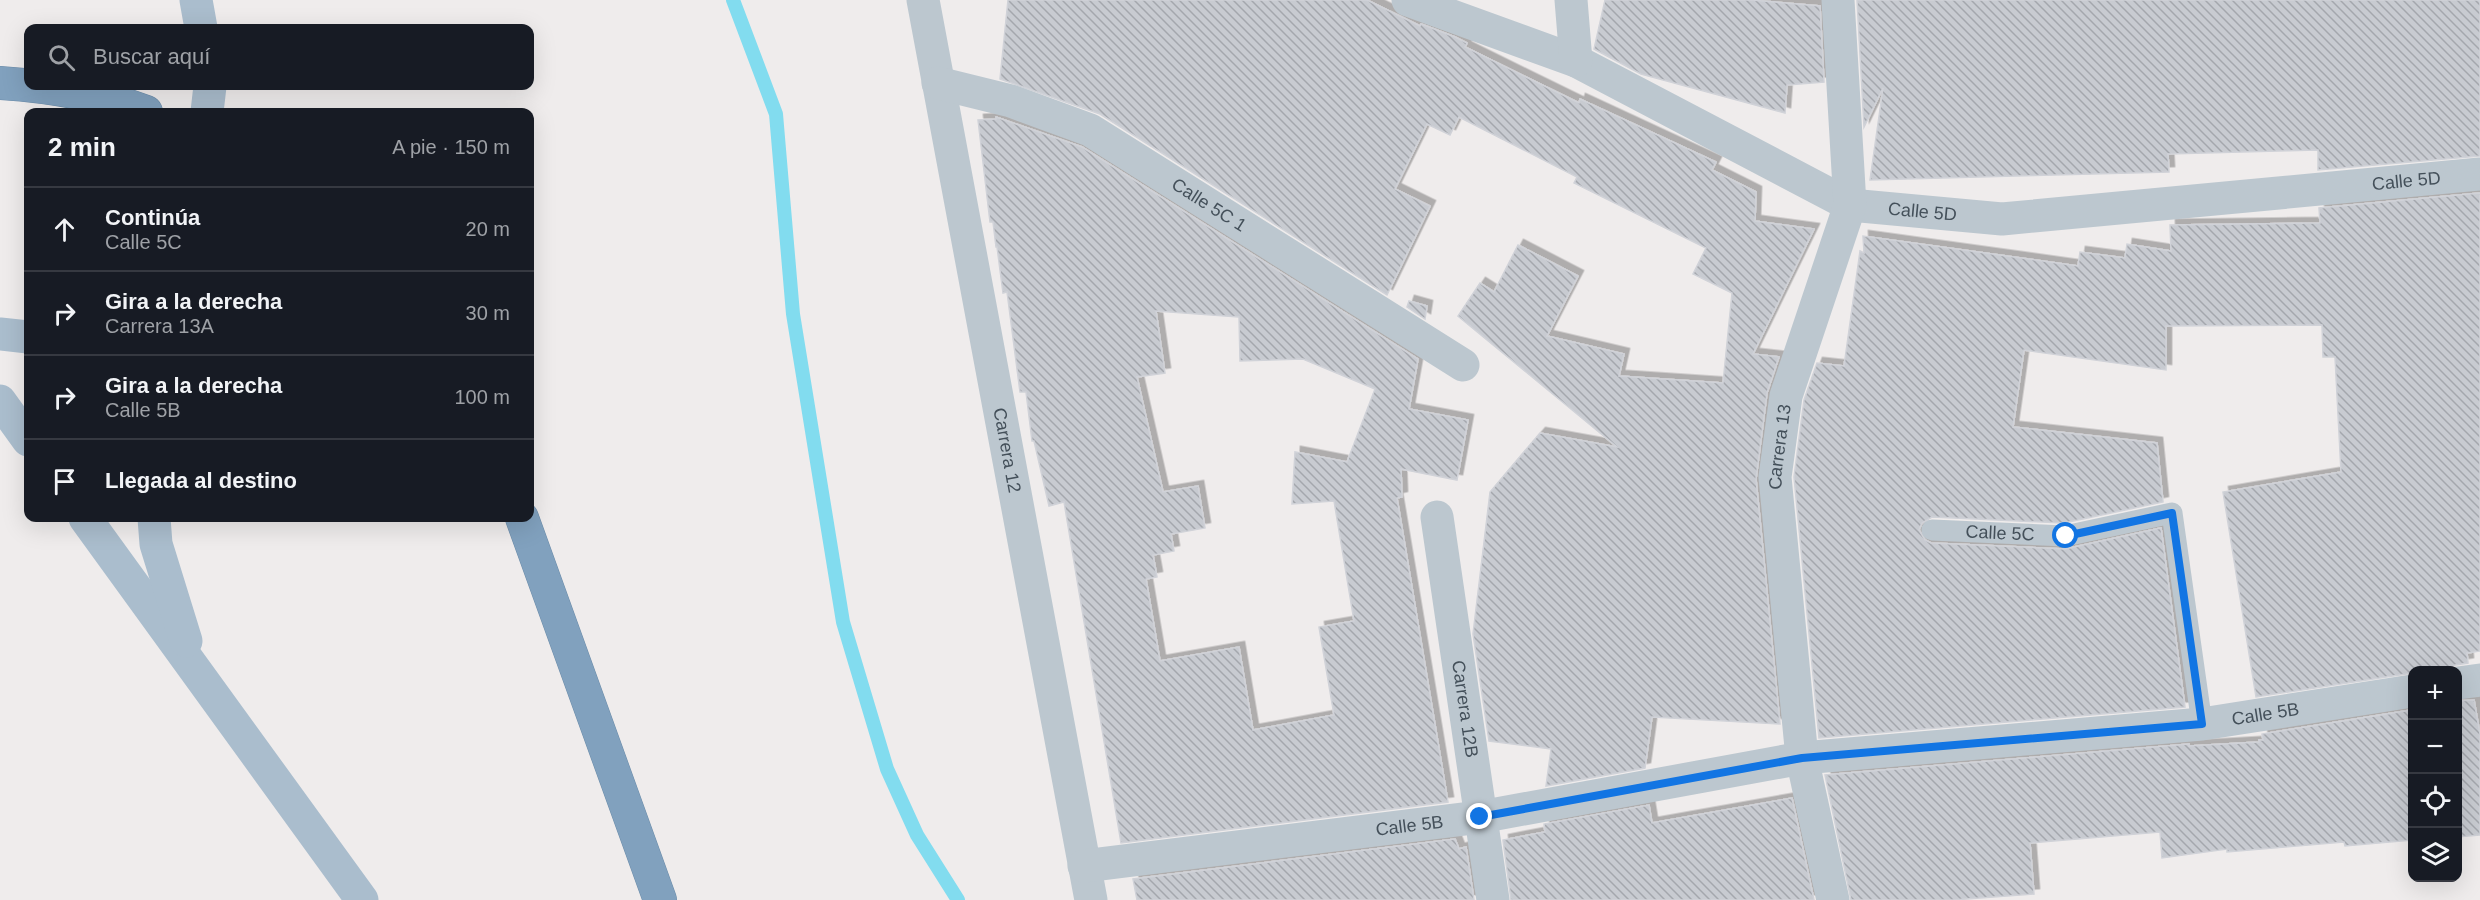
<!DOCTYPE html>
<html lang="es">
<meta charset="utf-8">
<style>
:root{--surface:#171b24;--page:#20242c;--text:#f1f3f6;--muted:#9ea1a6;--line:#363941}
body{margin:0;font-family:Arial,sans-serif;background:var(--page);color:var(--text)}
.controls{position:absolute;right:18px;bottom:18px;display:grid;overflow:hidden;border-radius:12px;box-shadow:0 6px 24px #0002}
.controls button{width:54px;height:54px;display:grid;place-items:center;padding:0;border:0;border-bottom:2px solid var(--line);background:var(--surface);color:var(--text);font:30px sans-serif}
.stop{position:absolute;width:18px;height:18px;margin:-14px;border:4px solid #1275e3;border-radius:50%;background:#fff}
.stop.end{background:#1275e3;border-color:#fff;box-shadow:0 2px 6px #0008}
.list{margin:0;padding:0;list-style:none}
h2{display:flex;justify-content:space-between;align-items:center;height:78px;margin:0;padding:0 24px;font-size:26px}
h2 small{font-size:20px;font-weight:400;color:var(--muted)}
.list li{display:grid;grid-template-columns:39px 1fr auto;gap:18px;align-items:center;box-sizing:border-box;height:84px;padding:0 24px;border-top:2px solid var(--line)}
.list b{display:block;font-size:22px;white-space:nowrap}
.list p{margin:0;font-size:20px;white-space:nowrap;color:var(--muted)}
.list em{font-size:20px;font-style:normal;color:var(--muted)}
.icon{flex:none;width:33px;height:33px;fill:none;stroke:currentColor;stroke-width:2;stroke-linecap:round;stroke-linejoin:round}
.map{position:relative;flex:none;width:2480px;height:900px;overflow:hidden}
.search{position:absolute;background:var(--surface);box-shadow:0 6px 24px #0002;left:24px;top:24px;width:510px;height:66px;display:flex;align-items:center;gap:15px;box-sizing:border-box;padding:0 21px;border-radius:12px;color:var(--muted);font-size:22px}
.panel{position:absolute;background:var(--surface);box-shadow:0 6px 24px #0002;left:24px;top:108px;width:510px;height:414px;border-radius:12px}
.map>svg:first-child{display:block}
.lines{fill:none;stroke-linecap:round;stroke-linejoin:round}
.stream{stroke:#82dcef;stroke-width:14}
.building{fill:url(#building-back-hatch);stroke:#d0d2d8;stroke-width:1.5;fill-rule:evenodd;filter:url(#shadow)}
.highway-casing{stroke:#6c8ca9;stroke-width:34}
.lane{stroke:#bcc7cf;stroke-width:21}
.street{stroke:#bcc7cf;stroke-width:33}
.primary{stroke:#aabdcd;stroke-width:33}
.highway{stroke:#81a1be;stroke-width:33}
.route{stroke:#1275e3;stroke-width:8}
.labels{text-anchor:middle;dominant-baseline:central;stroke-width:4.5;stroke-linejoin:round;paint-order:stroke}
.street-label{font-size:18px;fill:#44505a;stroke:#fff}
</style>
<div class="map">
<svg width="2480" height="900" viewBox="0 0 2480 900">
<defs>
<pattern id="building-back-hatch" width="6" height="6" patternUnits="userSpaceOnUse" patternTransform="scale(1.5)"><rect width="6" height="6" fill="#c8cbd1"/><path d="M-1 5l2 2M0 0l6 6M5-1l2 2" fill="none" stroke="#a4a7ad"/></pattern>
<filter id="shadow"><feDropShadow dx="5.5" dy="-5.5" stdDeviation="0" flood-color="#0004"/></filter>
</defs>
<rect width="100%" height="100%" fill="#efecec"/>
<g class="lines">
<path class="stream" d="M 733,0 L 776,114 L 793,314 L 843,622 L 887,769 L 917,835 L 958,900"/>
</g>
<g class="building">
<path d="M 1008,0 L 1367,0 L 1420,26 L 1421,24 L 1455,37 L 1467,43 L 1465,47 L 1579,103 L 1580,99 L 1716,162 L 1712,170 L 1756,192 L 1755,221 L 1814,229 L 1753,354 L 1779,357 L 1767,393 L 1756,479 L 1780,724 L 1652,717 L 1645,768 L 1546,786 L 1551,749 L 1489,741 L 1473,634 L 1490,492 L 1540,433 L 1617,447 L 1458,316 L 1480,283 L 1494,292 L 1518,245 L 1578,276 L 1547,336 L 1624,354 L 1619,376 L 1723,383 L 1732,293 L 1693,274 L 1706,248 L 1574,183 L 1577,177 L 1459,117 L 1450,135 L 1427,124 L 1395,189 L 1430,206 L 1387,295 L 1100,114 L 1000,79 Z"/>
<path d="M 1605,0 L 1752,0 L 1820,6 L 1824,82 L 1787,85 L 1785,113 L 1641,74 L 1594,49 Z"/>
<path d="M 1857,0 L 2480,0 L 2480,156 L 2318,170 L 2318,150 L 2168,154 L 2169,172 L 1870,180 L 1883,88 L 1864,127 Z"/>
<path d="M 996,117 L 1082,147 L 1418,359 L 1409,409 L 1468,420 L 1457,480 L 1401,469 L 1402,497 L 1397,498 L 1448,802 L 1121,843 L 1064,502 L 1049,506 L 1034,441 L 1032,441 L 1026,392 L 1020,392 L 1007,292 L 1003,293 L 997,247 L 996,247 L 993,222 L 990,222 L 978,120 L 996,119 ZM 1156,311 L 1239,317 L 1240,361 L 1303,359 L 1375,389 L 1347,462 L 1295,452 L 1292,504 L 1334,501 L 1354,621 L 1319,627 L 1334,715 L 1253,730 L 1239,647 L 1160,661 L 1146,579 L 1157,577 L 1153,555 L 1174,551 L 1171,534 L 1205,528 L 1198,486 L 1163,492 L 1137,377 L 1165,373 Z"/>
<path d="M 2480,193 L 2480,651 L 2467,653 L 2468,663 L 2455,665 L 2445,670 L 2412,670 L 2412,673 L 2256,697 L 2223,492 L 2341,472 L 2335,357 L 2323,357 L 2322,325 L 2166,326 L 2166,370 L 2024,350 L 2013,427 L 2157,443 L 2163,502 L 2064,523 L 1932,517 L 1922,523 L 1919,530 L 1925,540 L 1931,543 L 2065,549 L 2161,528 L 2185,707 L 1819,738 L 1794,477 L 1804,400 L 1817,363 L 1844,366 L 1860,251 L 1864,253 L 1863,236 L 2078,266 L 2080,252 L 2125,258 L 2127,244 L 2171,251 L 2170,225 L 2320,223 L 2319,208 Z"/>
<path d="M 1409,301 L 1427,306 L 1425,319 L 1407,307 Z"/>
<path d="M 2474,700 L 2480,734 L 2480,835 L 2457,837 L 2457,701 Z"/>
<path d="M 2412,710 L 2412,840 L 2345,846 L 2344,842 L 2227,852 L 2227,849 L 2162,858 L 2160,832 L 2030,843 L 2034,894 L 1953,900 L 1851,900 L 1825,775 L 2189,744 L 2189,746 L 2259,742 L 2259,740 L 2263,740 L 2262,734 Z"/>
<path d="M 1792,798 L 1814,900 L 1511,900 L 1503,840 L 1545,832 L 1544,824 L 1649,805 L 1652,823 Z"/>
<path d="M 1455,839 L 1459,849 L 1466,847 L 1474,900 L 1137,900 L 1133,879 Z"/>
</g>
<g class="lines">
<g class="highway-casing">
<g id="highway">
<path d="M 0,83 C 48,86 101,95 146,112"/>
<path d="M 522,518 L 660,900"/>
</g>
</g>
<path class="lane" id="s1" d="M 1932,530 L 2065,536 L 2172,513 L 2202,724"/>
<g class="street">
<path id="s2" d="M 923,0 L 1091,900"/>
<path id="s3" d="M 1408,0 L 1576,61 L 1850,205 L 2002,219 L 2480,174"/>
<path d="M 1571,0 L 1576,61"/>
<path id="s4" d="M 938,83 L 1011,101 L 1090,130 L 1463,365"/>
<path id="s5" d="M 1437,517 L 1493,900"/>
<path d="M 2458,683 L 2480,680"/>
<path id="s6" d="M 1084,866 L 1480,817 L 1802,758 L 2202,724 L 2412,691"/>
<path id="s7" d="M 1833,900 L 1802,758 L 1775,477 L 1786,396 L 1850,205 L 1838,0"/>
</g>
<g class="primary">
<path d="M 196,0 L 201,28"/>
<path d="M 207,112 L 210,86"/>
<path d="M 0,334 L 28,337"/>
<path d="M 0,401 L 28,440"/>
<path d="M 85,518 L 362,900"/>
<path d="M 154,518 L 156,544 L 186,641"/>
</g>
<use href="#highway" class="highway"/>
</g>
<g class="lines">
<path class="route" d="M 1480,817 L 1802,758 L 2202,724 L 2172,513 L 2066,536"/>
</g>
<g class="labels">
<g class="street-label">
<text stroke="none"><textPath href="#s3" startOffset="1047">Calle 5D</textPath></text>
<text stroke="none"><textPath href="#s4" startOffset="300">Calle 5C 1</textPath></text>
<text stroke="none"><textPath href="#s3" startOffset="561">Calle 5D</textPath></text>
<text stroke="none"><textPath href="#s7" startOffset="458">Carrera 13</textPath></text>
<text stroke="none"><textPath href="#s2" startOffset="458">Carrera 12</textPath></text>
<text stroke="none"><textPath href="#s1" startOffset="68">Calle 5C</textPath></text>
<text stroke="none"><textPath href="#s5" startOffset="194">Carrera 12B</textPath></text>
<text stroke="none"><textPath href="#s6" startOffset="1192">Calle 5B</textPath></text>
<text stroke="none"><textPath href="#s6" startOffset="328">Calle 5B</textPath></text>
</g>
</g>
</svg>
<div class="controls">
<button>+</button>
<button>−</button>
<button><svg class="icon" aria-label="locate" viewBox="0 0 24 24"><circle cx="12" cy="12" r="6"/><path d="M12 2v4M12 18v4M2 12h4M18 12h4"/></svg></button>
<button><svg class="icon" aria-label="layers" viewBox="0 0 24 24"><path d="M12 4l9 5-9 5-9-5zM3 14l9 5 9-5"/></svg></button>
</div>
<div class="stop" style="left:2066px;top:536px"></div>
<div class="stop end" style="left:1480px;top:817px"></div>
<div class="search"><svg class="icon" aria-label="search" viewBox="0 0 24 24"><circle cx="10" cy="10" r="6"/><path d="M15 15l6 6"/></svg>Buscar aquí</div>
<section class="panel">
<h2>2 min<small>A pie · 150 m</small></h2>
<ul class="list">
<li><svg class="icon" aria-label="ahead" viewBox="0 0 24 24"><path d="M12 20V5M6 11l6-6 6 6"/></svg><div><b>Continúa</b><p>Calle 5C</p></div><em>20 m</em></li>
<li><svg class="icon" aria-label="right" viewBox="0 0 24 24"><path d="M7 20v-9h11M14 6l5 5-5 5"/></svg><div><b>Gira a la derecha</b><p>Carrera 13A</p></div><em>30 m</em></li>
<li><svg class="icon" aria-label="right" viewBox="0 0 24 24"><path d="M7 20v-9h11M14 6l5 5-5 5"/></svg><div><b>Gira a la derecha</b><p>Calle 5B</p></div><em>100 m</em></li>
<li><svg class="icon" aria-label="arrive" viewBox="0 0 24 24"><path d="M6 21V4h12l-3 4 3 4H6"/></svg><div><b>Llegada al destino</b></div></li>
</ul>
</section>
</div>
